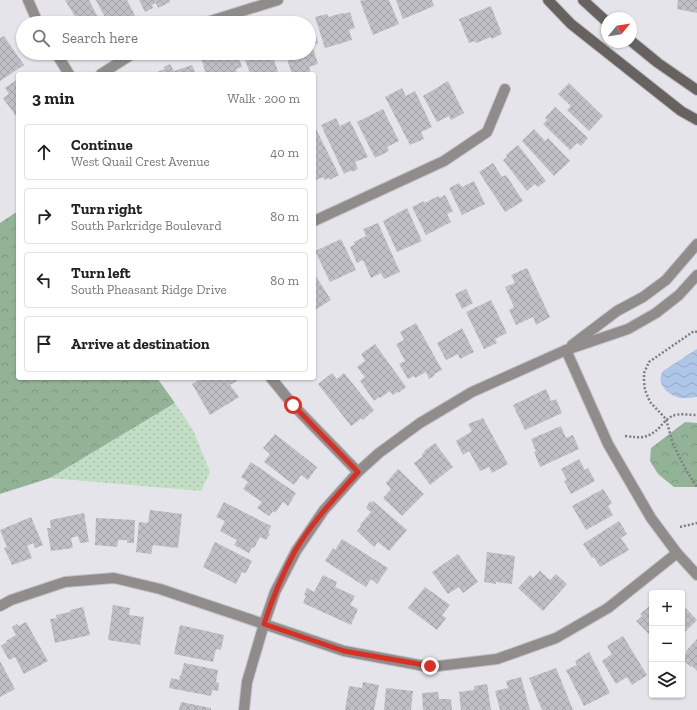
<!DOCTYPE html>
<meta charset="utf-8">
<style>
:root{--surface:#fff;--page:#f6f6f6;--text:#222;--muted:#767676;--line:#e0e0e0}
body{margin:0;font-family:"Zilla Slab",serif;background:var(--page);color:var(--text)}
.controls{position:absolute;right:12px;bottom:12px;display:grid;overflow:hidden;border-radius:4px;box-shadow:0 1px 3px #0004}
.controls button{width:36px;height:36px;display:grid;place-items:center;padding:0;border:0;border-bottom:1px solid var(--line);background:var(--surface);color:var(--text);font:20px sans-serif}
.compass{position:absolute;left:601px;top:12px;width:36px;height:36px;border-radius:50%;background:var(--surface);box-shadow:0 1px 3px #0004;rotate:60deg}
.stop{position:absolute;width:12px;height:12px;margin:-9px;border:3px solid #d93025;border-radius:50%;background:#fff}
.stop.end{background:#d93025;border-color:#fff;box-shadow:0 1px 4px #0008}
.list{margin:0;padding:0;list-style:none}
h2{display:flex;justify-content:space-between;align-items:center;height:52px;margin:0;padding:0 16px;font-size:17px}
h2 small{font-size:13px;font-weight:400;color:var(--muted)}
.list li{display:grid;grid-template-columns:26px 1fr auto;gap:12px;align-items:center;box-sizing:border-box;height:56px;margin:0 8px 8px;padding:0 8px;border:1px solid var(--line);border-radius:4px}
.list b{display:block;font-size:15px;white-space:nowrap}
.list p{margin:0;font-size:13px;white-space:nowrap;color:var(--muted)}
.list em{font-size:13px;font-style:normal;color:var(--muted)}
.icon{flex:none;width:22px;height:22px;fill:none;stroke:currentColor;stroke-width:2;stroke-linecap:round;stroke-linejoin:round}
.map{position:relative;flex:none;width:697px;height:710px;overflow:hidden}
.search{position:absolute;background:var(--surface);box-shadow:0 1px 3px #0004;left:16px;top:16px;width:300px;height:44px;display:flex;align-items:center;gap:10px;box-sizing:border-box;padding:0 14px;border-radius:22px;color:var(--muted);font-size:15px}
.panel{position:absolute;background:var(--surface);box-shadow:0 1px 3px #0004;left:16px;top:72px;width:300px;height:308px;border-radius:4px}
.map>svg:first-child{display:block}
.grass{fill:url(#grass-dots)}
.forest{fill:url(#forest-crowns)}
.water{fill:url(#water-waves)}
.building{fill:url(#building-cross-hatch)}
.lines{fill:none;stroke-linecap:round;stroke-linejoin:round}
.street-casing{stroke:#c0c0c6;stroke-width:12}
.secondary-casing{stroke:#c0c0c6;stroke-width:12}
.path{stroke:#7e7e82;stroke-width:2.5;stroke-dasharray:2 2;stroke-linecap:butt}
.street{stroke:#908c8b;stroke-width:10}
.secondary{stroke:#676260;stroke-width:10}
.route{stroke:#d93025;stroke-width:5}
</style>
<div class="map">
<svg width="697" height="710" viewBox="0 0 697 710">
<defs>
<pattern id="grass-dots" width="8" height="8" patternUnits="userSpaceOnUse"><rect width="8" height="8" fill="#c2dec5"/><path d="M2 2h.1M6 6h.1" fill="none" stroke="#a6bea9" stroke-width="1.8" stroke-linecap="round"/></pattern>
<pattern id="forest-crowns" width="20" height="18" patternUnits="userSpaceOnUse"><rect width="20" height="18" fill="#93b397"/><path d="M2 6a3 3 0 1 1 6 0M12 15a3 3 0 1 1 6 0" fill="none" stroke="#7e9982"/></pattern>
<pattern id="water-waves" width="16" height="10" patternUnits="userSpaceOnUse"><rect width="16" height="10" fill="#aec6e7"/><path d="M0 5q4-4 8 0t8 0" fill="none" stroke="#95aac6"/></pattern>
<pattern id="building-cross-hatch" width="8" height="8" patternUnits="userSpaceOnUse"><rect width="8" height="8" fill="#c1bfc6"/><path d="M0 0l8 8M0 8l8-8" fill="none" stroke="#a5a4aa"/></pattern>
</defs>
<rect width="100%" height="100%" fill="#e5e4eb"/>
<path class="grass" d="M 175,403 L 193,430 L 210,472 L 201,491 L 50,478 Z"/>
<g class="forest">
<path d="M 18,211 L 18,378 L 157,378 L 175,403 L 50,478 L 0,494 L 0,223 Z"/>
<path d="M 685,422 L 697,423 L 697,487 L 674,487 L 658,474 L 650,461 L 651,448 Z"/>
</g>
<path class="water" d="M 697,349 L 697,397 C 692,397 686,399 681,398 C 668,396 655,383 663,371 Z"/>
<g class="building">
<path d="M 65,0 L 89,0 L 101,23 L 79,23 Z"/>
<path d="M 96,0 L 127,0 L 136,18 L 126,23 L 123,23 L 122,21 L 119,23 L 108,23 Z"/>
<path d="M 139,0 L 169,0 L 170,2 L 158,8 L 156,3 L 152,5 L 153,8 L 145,12 Z"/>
<path d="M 363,0 L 389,0 L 399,24 L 373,35 L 360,1 Z"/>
<path d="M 396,0 L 432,0 L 434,6 L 403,19 Z"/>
<path d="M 678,0 L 697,0 L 697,13 L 677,9 Z"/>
<path d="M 491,6 L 502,34 L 491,39 L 491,37 L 476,43 L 475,41 L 469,43 L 459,19 Z"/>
<path d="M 350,12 L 355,28 L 349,30 L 352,40 L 325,48 L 315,17 L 327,14 L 328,17 L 343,13 L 344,14 Z"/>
<path d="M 313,27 L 318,43 L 312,45 L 318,64 L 309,67 L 311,74 L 292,74 L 285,53 L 309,53 L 309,28 Z"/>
<path d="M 4,36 L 24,65 L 0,81 L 0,38 Z"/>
<path d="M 202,53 L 216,53 L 217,54 L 221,53 L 237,53 L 242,67 L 236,69 L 237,74 L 206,74 L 200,54 Z"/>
<path d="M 243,53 L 272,53 L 278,72 L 273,74 L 250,74 Z"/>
<path d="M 170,64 L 174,71 L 192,65 L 196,74 L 158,74 L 157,72 L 165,69 L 164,67 Z"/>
<path d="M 18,79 L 18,119 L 3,98 L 9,94 L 5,88 Z"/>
<path d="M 448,81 L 464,113 L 451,120 L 449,116 L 437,122 L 423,96 Z"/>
<path d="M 569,83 L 603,116 L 589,131 L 567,110 L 571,106 L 558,94 Z"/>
<path d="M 402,88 L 406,96 L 415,91 L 432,127 L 421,132 L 424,139 L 410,145 L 385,97 Z"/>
<path d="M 555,107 L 588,138 L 581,146 L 577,143 L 570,150 L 543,124 L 547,120 L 545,118 Z"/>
<path d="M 383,109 L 399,141 L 387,147 L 389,151 L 375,158 L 357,122 Z"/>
<path d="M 336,118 L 340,126 L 350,121 L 368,157 L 355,162 L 358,169 L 352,172 L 351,170 L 344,174 L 321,125 Z"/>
<path d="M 314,127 L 315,127 L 339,175 L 330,180 L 329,178 L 325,180 L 323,177 L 314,181 Z"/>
<path d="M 534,129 L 545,141 L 548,138 L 570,161 L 554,176 L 522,141 Z"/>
<path d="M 518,145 L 546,181 L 538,187 L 535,184 L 527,191 L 503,160 L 507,157 L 506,155 Z"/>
<path d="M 493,163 L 502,177 L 506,175 L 523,201 L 505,212 L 479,172 Z"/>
<path d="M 474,181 L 485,204 L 462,215 L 449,188 L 459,183 L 462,187 Z"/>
<path d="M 445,195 L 453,211 L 447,214 L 451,222 L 426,235 L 412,207 L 424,201 L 425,203 L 438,196 L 440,198 Z"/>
<path d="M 407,208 L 422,241 L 397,252 L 383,221 Z"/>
<path d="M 378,223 L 400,272 L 384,279 L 381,273 L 371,278 L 363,260 L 357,263 L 350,247 L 355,244 L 354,242 L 366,236 L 363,229 Z"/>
<path d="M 341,239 L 356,270 L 330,282 L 315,251 Z"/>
<path d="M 527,268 L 550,317 L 536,325 L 533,317 L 516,325 L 509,310 L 514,307 L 505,287 L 515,283 L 511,275 Z"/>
<path d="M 314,273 L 331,300 L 315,310 L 314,308 Z"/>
<path d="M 466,289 L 473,303 L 462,309 L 455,294 Z"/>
<path d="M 491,300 L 507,333 L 495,339 L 497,343 L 484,349 L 466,312 Z"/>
<path d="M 416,323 L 442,370 L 434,374 L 435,375 L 429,379 L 426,372 L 415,378 L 414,376 L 408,379 L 399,364 L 405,361 L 396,344 L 404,340 L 400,332 Z"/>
<path d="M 462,328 L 474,352 L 460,359 L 458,354 L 446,360 L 437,343 Z"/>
<path d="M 375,344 L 406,387 L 398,393 L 397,392 L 393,395 L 390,391 L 380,398 L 379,397 L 374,401 L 360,381 L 365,377 L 357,367 L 365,361 L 361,354 Z"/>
<path d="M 332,373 L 337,379 L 344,373 L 374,410 L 363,420 L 362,418 L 351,426 L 318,384 Z"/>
<path d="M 202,378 L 235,378 L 237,381 L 230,385 L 239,397 L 210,415 L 192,384 Z"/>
<path d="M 546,389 L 551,401 L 556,399 L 562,413 L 525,430 L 513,405 Z"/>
<path d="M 483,418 L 508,464 L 492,473 L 489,467 L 480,471 L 469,451 L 463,455 L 456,441 L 472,431 L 468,424 Z"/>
<path d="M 561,426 L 566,438 L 573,435 L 579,449 L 540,467 L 534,452 L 536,451 L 531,439 Z"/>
<path d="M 275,434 L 317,467 L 308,480 L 301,475 L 294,485 L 264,462 L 270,454 L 263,448 Z"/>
<path d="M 435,443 L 453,467 L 430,485 L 414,463 L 423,456 L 422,454 L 425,452 L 424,451 Z"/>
<path d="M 579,459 L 585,470 L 588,468 L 595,481 L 571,494 L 564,481 L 567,480 L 561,469 Z"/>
<path d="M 251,462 L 296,493 L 288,506 L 283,502 L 275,513 L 273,511 L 269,516 L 257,508 L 262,502 L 243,489 L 248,482 L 241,477 Z"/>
<path d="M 398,469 L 424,494 L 402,516 L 383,498 L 391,489 L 386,483 Z"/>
<path d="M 603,489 L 612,503 L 608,506 L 613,515 L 586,530 L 572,506 Z"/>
<path d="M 370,501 L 371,503 L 373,501 L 407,530 L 389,551 L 378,542 L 374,547 L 357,531 L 361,526 L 360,525 L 371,512 L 366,508 Z"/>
<path d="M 224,502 L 271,526 L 268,533 L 270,534 L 266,540 L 260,537 L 254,548 L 252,547 L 249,553 L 234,545 L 237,540 L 220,531 L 225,521 L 216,517 Z"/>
<path d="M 150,510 L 182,514 L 178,548 L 153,545 L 151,554 L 136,552 L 139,522 L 148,523 Z"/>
<path d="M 84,513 L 89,542 L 80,543 L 78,536 L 71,538 L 73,548 L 51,551 L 47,528 L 51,528 L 50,520 Z"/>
<path d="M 31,517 L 43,545 L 35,548 L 33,543 L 27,546 L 32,558 L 12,565 L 4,548 L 7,547 L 0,530 Z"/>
<path d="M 96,518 L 135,520 L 134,543 L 127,543 L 127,540 L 118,540 L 117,547 L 95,545 Z"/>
<path d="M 619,521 L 627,534 L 621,538 L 629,550 L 600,567 L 594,557 L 592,558 L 583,544 Z"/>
<path d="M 342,539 L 388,568 L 377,584 L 371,579 L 366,587 L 325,561 L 333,548 L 335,550 Z"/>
<path d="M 215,542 L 252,561 L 246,573 L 242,572 L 236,584 L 203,567 Z"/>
<path d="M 487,552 L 515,556 L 512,584 L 496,582 L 496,584 L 484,582 Z"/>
<path d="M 458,554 L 478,582 L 463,593 L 459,587 L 448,594 L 432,572 Z"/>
<path d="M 540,571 L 550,580 L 556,574 L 567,584 L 543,611 L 518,588 L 530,575 L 533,578 Z"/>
<path d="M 323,575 L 337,582 L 335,587 L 355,596 L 350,605 L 358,609 L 351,625 L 303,603 L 306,596 L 304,595 L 307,588 L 314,592 Z"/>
<path d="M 425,587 L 450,605 L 442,615 L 446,618 L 437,630 L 408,608 Z"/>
<path d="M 652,604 L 652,637 L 636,621 L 642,616 L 640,614 Z"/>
<path d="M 682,604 L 697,620 L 682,635 Z"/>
<path d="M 113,605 L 130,608 L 129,615 L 144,617 L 140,645 L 108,640 Z"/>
<path d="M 83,607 L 90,635 L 55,643 L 50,619 L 57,618 L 56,615 L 70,612 L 70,610 Z"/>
<path d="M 26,622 L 48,661 L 24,674 L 15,657 L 9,660 L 1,646 L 7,642 L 6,641 L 16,635 L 12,627 L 17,624 L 18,626 Z"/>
<path d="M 180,625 L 224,635 L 221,650 L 216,649 L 213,662 L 174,654 Z"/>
<path d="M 623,636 L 647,675 L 632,685 L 627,677 L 616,684 L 602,661 L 612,654 L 607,646 Z"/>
<path d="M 697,639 L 697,671 L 692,666 L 691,667 L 682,659 L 687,652 L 686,651 Z"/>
<path d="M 589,652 L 610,693 L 584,706 L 566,670 L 577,665 L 575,661 Z"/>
<path d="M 0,661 L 15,689 L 0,697 Z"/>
<path d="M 184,663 L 218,670 L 216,682 L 219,683 L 218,691 L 212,690 L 211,696 L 169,688 L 171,678 L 179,680 L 180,675 L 181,676 Z"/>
<path d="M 556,668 L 573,710 L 542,710 L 529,678 Z"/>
<path d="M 521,677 L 530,710 L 500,710 L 495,691 L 508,688 L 506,681 Z"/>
<path d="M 363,682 L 379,685 L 374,710 L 345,710 L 349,686 L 362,688 Z"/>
<path d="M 487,684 L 491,710 L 461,710 L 459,692 L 474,690 L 474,686 Z"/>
<path d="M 386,688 L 413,691 L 411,710 L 384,710 Z"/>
<path d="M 438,692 L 439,699 L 451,699 L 452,710 L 423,710 L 422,693 Z"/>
<path d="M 181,702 L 211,708 L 211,710 L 179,710 Z"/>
</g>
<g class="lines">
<g class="street-casing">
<g id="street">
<path d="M 28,0 L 38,23"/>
<path d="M 204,23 L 278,0"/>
<path d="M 56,53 L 69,74"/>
<path d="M 101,74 L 134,53"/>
<path d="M 314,221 L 444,161 L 487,132 L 505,89"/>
<path d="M 572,345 L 617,311 L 643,297 L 666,280 L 697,244"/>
<path d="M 566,350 L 608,444 L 651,518 L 677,553 L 697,575"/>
<path d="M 271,378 L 293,405 L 358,472"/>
<path d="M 0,606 L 11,600 L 65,582 L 114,578 L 160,589 L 344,651 L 430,667 L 497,659 L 556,638 L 608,608 L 677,553"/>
<path d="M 244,710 L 247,682 L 264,624 L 275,592 L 296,551 L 324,510 L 358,472 L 379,453 L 420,423 L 472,392 L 566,350 L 628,329 L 656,313 L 679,295 L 697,275"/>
</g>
</g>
<g class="secondary-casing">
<g id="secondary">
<path d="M 548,0 L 571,24 L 681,111 L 697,120"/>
<path d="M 583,0 L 607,22"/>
<path d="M 631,41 L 658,63 L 697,90"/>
</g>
</g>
<g class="path">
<path d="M 697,332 L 694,331 L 649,362 L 644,373 L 644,382 L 645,390 L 650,402 L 666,419 L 673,444 L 686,470 L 697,487"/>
<path d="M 625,436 C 641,438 648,439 660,427 C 663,423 667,419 672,416 C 678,413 690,415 697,415"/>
<path d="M 680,527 L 697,523"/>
</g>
<use href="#street" class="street"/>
<use href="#secondary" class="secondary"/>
</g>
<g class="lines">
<path class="route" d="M 293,405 L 358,472 C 336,497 312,522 295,551 C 282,575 272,599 264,624 L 344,651 L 430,666"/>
</g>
</svg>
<div class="controls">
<button>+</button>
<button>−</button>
<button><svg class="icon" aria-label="layers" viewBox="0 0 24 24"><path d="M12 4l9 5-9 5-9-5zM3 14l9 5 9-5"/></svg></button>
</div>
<svg class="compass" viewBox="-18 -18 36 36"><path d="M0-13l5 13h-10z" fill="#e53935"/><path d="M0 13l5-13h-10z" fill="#767676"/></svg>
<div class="stop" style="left:293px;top:405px"></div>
<div class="stop end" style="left:430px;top:666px"></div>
<div class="search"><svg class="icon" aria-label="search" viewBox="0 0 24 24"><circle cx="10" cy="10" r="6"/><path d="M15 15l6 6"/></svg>Search here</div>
<section class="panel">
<h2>3 min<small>Walk · 200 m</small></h2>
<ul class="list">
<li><svg class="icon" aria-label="ahead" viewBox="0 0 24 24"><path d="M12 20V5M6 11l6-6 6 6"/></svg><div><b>Continue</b><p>West Quail Crest Avenue</p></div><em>40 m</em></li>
<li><svg class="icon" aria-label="right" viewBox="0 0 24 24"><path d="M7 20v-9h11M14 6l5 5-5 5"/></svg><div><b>Turn right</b><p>South Parkridge Boulevard</p></div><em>80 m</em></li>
<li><svg class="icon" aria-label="left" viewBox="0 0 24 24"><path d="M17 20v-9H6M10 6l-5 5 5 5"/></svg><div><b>Turn left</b><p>South Pheasant Ridge Drive</p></div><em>80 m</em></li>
<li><svg class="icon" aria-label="arrive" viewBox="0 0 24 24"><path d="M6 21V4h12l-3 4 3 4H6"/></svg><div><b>Arrive at destination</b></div></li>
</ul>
</section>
</div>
